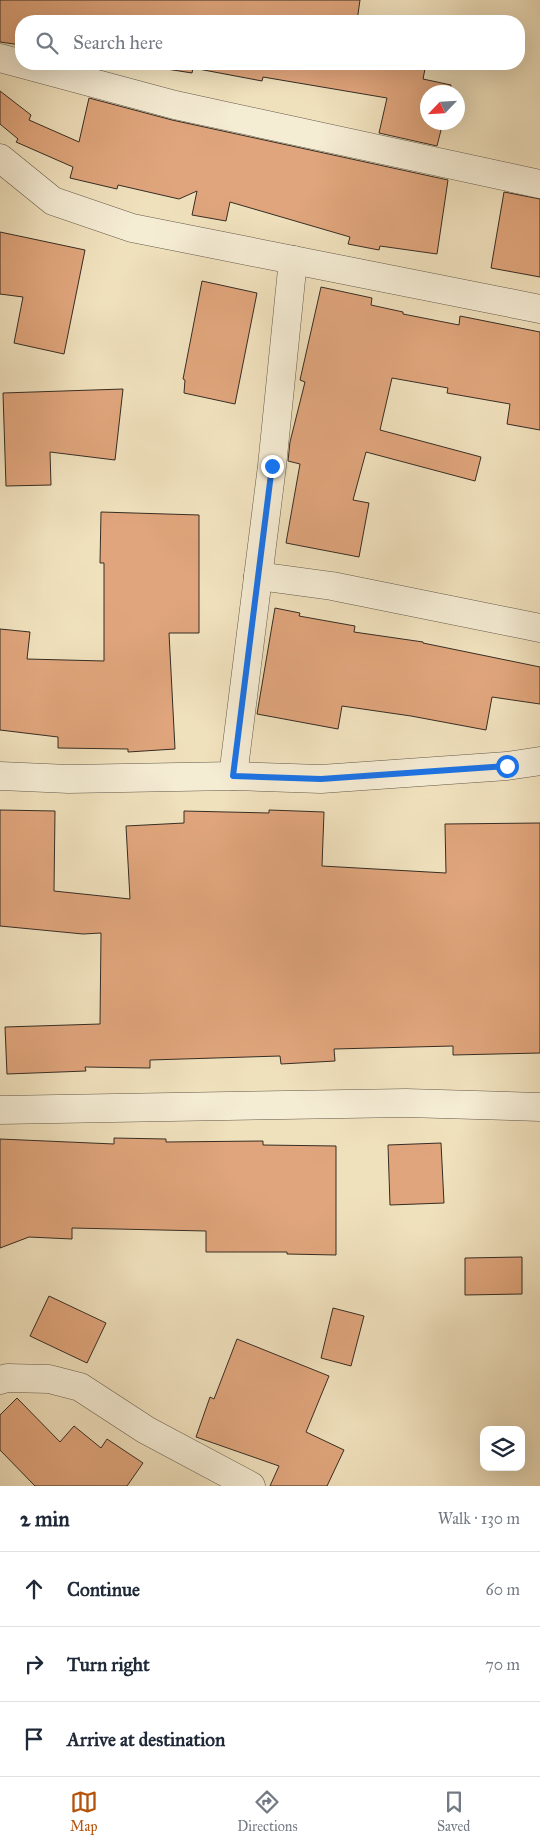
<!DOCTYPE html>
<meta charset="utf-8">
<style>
:root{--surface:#fff;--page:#f6f6f7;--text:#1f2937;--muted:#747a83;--line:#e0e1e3;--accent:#b45309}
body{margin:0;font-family:"IM FELL Great Primer",serif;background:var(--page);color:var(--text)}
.controls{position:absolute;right:15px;bottom:15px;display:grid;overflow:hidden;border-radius:10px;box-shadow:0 5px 20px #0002}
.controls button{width:45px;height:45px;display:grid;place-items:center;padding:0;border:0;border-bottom:1px solid var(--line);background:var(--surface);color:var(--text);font:25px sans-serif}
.compass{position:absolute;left:420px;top:85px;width:45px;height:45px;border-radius:50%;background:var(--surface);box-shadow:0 5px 20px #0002;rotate:245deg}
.stop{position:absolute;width:15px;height:15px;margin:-11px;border:4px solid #1a73e8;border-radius:50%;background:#fff}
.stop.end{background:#1a73e8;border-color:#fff;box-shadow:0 1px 5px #0008}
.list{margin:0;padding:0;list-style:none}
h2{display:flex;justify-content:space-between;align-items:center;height:65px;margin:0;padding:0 20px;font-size:21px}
h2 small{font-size:16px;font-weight:400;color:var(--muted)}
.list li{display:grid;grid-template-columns:32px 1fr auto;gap:15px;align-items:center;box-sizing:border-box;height:75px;padding:0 20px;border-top:1px solid var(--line)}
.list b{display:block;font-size:19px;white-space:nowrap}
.list em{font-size:16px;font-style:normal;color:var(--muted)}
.icon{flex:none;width:28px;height:28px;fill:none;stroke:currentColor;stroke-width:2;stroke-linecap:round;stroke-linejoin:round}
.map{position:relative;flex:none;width:540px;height:1486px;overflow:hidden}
.search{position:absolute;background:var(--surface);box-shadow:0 5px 20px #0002;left:15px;right:15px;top:15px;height:55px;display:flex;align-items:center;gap:12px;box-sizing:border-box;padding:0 18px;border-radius:20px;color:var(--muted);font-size:19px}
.sheet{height:290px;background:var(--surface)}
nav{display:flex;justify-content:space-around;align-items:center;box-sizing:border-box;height:70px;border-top:1px solid var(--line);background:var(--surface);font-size:14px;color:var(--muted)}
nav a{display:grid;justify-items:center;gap:2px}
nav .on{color:var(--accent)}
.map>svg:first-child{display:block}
.building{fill:#e0a57c;stroke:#362d23}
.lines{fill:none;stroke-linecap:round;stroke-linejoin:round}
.minor-casing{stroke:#645a4a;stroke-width:29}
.minor{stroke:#f5ecd4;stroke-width:28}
.route{stroke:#1a73e8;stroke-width:6}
</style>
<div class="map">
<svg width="540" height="1486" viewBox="0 0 540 1486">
<rect width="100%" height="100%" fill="#f0e1bd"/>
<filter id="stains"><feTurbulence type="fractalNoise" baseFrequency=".004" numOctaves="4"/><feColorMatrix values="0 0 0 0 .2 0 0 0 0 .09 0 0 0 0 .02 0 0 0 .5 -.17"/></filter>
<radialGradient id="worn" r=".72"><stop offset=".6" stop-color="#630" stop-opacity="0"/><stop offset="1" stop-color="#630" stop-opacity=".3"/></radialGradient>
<g class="building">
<path d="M 0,0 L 360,0 L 357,21 L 21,21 L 21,45 L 0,42 Z"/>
<path d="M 135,64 L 426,64 L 423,79 L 451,85 L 450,92 L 428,92 L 428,122 L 443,122 L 437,146 L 379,133 L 387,98 L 263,77 L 262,81 L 193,68 L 192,73 Z"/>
<path d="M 0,91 L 31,115 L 29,120 L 79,142 L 89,98 L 172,120 L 448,180 L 437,254 L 380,246 L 379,250 L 348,244 L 350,237 L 230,202 L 226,221 L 192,215 L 197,191 L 179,199 L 118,185 L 117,189 L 70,178 L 73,167 L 16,142 L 18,139 L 0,124 Z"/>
<path d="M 504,192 L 540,199 L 540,277 L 491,268 Z"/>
<path d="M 0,232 L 85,250 L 64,354 L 14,343 L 23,297 L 0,294 Z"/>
<path d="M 202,281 L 257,293 L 235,404 L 184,393 L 185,380 L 183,379 Z"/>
<path d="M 321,287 L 372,298 L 371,305 L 403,312 L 403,314 L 459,325 L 460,316 L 540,332 L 540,430 L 507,424 L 510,404 L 447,393 L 448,388 L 392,378 L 380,430 L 481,457 L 475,481 L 366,452 L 353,500 L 369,503 L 359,557 L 286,543 L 300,464 L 288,461 L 290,442 L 305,382 L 300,380 Z"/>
<path d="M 123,389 L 115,460 L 50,452 L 51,485 L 6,486 L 3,393 Z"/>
<path d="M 101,512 L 199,515 L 199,633 L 169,633 L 175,749 L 128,752 L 128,749 L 58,748 L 58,737 L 0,730 L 0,629 L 30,632 L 27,659 L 104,661 L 104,563 L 100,563 Z"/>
<path d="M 275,608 L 300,613 L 299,616 L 355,626 L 354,632 L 423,642 L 423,643 L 540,667 L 540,704 L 492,697 L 486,730 L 411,716 L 342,706 L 338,729 L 257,714 Z"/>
<path d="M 0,810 L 55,811 L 54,891 L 130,899 L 126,826 L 184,823 L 184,811 L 269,813 L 269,810 L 324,812 L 322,866 L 446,873 L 445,824 L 540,823 L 540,1053 L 453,1055 L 453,1046 L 334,1049 L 335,1061 L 281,1064 L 280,1056 L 150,1060 L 150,1068 L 85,1067 L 86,1071 L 7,1074 L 5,1027 L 100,1024 L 101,933 L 83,934 L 0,926 Z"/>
<path d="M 114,1138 L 166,1139 L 166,1142 L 263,1141 L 263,1145 L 336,1146 L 336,1255 L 287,1254 L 287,1252 L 206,1252 L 206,1231 L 72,1228 L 72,1239 L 29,1237 L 0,1248 L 0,1139 L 114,1144 Z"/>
<path d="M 441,1143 L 444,1203 L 390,1205 L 388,1145 Z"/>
<path d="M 522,1257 L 522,1294 L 465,1295 L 465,1258 Z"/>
<path d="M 49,1296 L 106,1323 L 87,1363 L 30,1336 Z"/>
<path d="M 333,1308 L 364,1316 L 351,1366 L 321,1358 Z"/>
<path d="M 237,1339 L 329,1376 L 306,1432 L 344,1450 L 327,1486 L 270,1486 L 279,1466 L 196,1437 L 210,1397 L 214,1399 Z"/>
<path d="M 17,1398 L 60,1442 L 74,1426 L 101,1448 L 107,1439 L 143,1463 L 127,1486 L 35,1486 L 0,1450 L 0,1415 Z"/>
</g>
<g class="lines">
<g class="minor-casing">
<g id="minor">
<path d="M 0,58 L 175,105 L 540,184"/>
<path d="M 0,158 L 53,201 L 132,228 L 540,309"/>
<path d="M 258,576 L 332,586 L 540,628"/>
<path d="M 0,776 L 69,779 L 233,776 L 321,779 L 507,766 L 540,761"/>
<path d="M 233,776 L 272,466 L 293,260"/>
<path d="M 0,1110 L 406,1103 L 540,1107"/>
<path d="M 0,1380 L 7,1378 L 49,1379 L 80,1387 L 146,1430 L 251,1486"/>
</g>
</g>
<use href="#minor" class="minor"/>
</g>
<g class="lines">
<path class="route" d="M 272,466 L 233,776 L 321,779 L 507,766"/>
</g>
<rect width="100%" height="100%" filter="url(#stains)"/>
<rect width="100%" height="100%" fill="url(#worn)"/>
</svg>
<div class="controls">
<button><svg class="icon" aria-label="layers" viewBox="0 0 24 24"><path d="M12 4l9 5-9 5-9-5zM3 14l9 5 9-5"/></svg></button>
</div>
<svg class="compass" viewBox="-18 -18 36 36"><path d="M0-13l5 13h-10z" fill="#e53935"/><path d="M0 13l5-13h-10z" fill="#747a83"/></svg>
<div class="stop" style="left:507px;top:766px"></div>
<div class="stop end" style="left:272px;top:466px"></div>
<div class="search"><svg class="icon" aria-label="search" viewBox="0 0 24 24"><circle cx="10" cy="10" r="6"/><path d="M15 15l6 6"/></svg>Search here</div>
</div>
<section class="sheet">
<h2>2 min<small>Walk · 130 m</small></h2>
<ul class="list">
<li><svg class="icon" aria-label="ahead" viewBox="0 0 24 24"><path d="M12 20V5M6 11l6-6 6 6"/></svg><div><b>Continue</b></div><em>60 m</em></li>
<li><svg class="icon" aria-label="right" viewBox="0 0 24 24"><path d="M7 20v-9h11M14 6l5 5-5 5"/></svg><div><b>Turn right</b></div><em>70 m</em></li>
<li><svg class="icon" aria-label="arrive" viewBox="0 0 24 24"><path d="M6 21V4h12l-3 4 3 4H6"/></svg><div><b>Arrive at destination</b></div></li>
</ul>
</section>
<nav>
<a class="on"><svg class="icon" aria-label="map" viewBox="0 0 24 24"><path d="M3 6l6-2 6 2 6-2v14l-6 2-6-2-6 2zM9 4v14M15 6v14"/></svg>Map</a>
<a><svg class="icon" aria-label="directions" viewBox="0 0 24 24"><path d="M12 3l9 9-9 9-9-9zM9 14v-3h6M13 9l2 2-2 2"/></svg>Directions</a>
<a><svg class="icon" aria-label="saved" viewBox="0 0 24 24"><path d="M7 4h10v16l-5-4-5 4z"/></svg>Saved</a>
</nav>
